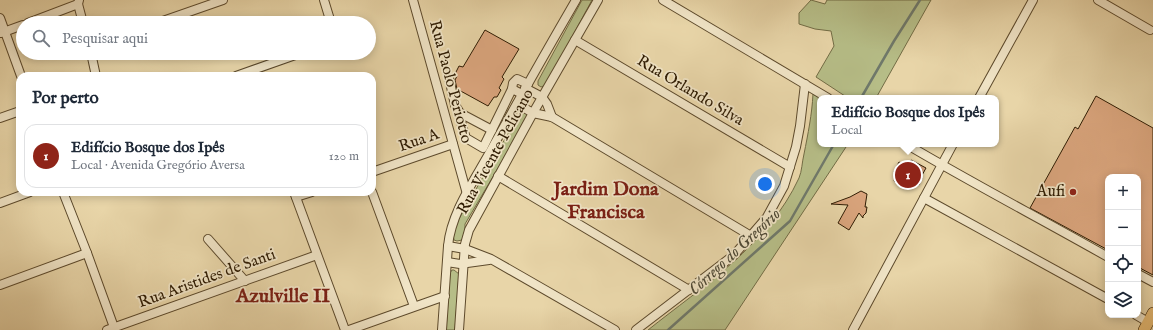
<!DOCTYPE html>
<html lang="pt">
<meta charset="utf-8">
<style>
:root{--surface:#fff;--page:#f2f2f3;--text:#1f2937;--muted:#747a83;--line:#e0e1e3;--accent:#8f2418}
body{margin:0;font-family:"IM FELL English",serif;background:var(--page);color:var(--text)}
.controls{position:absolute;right:12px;bottom:12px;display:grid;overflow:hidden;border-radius:8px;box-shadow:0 2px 10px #0003}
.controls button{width:36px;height:36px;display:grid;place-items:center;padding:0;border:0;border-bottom:1px solid var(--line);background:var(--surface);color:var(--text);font:20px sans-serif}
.you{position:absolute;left:765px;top:184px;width:14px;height:14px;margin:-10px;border:3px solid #fff;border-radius:50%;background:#1a73e8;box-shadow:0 0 0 6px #1a73e833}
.badge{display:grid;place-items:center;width:26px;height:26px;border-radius:50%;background:var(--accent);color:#fff;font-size:13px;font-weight:700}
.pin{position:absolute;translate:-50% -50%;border:2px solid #fff;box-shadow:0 1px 4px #0006}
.popup{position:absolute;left:817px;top:95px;width:182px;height:52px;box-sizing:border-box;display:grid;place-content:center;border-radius:8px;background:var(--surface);filter:drop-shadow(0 1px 3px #0005);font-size:13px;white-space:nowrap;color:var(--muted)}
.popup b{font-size:15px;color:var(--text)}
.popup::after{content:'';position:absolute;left:50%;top:100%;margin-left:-8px;border:8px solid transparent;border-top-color:var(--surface)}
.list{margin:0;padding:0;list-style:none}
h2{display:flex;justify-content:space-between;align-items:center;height:52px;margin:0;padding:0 16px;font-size:17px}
h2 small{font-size:13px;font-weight:400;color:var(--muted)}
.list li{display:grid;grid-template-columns:26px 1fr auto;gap:12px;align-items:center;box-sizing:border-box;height:64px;margin:0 8px 8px;padding:0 8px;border:1px solid var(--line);border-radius:12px}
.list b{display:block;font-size:15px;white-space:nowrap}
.list p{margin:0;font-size:13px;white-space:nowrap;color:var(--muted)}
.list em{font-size:13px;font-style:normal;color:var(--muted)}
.icon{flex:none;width:22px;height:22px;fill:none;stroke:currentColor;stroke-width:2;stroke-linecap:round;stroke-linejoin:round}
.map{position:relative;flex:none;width:1153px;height:330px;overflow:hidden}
.search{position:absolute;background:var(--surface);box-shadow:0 2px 10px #0003;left:16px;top:16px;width:360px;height:44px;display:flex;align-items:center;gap:10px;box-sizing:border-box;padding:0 14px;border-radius:22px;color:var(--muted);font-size:15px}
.panel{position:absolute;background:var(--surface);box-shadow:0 2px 10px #0003;left:16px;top:72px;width:360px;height:124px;border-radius:12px}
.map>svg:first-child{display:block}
.green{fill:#b6bd87;stroke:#726c45}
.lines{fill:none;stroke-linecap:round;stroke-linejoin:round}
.stream{stroke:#6f796b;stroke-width:2.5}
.building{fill:#daa57d;stroke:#2f1c03}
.minor-casing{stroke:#5d4a2c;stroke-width:10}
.major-casing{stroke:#2f1c03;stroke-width:12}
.minor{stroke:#f0e4c6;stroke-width:8}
.major{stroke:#e4ba74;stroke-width:11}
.poi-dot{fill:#8f2418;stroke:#f0e4c6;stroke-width:1.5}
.labels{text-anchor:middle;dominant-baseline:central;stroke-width:3.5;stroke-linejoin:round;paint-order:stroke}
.street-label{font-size:16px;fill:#2f1c03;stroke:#f0e4c6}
.poi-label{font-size:16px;fill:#2f1c03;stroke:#f0e4c6;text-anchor:end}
.water-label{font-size:17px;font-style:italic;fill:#4f4a37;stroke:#f0e4c6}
.district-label{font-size:20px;font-weight:bold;fill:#7a1f14;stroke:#f0e4c6}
</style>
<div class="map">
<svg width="1153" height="330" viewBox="0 0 1153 330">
<rect width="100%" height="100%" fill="#e8d5a8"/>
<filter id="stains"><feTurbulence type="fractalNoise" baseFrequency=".005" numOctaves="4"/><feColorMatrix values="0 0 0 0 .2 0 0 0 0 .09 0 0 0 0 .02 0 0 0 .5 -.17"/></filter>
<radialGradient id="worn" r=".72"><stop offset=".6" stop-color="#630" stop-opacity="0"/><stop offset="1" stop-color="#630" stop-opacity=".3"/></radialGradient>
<g class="green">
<path d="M 582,0 L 592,0 L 546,85 L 541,87 L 538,85 L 538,81 Z"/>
<path d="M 811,0 L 825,4 L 827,0 L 931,0 L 876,98 L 848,98 L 816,77 L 834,46 L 831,31 L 815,29 L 799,24 L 799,13 Z"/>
<path d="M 813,94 L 820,98 L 820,144 L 848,144 L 725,330 L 648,330 C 703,286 768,245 799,178 C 802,171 802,162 804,154 C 808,134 812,114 813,94 Z"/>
<path d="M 523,110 L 528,114 L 527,119 L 465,224 L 465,230 L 462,240 L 457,241 L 454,240 L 453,235 L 457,222 L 520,113 Z"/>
<path d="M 452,270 L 454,270 L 459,274 L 455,330 L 446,330 L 450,273 Z"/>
</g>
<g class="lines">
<g class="stream">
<path d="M 861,98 L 894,41 L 920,0"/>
<path d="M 668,330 L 790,221 L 834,144"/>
</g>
</g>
<g class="building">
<path d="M 485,30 L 519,49 L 502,77 L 504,79 L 499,88 L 501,90 L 497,97 L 494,97 L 488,106 L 457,89 L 455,80 L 457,76 L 455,74 L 459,66 L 463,67 Z"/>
<path d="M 1096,96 L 1153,128 L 1153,275 L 1138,267 L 1138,177 L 1108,177 L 1108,250 L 1030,208 L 1075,127 L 1078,129 Z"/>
<path d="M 911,160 L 926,168 L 921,177 L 922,178 L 919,185 L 911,181 L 907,188 L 894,181 L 898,174 L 894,172 L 899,162 L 907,166 Z"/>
<path d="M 861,191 L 867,194 L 865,207 L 867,207 L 866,213 L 863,216 L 863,218 L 859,213 L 849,230 L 838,223 L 848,205 L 831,204 L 850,197 Z"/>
</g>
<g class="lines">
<g class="minor-casing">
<g id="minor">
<path d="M 79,0 L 78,4 L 83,23"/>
<path d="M 324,0 L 331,23"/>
<path d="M 413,0 L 467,194"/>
<path d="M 663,0 L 828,98"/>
<path d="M 1098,0 L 1150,30"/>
<path d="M 0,18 L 21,76"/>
<path d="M 28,23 L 78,4"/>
<path d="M 157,23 L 223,0"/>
<path d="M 1,33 L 23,25"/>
<path d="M 575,40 L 790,167"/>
<path d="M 91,53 L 96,76"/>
<path d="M 236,76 L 301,53"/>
<path d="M 449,78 L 455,105 L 460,113 L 492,130"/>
<path d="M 525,88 L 542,97 L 547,104 L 552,117"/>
<path d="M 512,89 L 513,83 L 517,79 L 528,84"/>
<path d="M 979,98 L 1033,0"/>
<path d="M 517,104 L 533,113 L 552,117 L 751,236"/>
<path d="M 460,113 L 462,126 L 466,138 L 483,148 L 512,89 L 522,94"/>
<path d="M 0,118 L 20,111"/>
<path d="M 906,144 C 972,183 1041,219 1108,257"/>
<path d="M 372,172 L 453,144"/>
<path d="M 498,176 L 689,290"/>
<path d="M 63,192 L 87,253 L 115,330"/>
<path d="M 294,192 L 345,330"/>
<path d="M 372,192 L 414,306"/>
<path d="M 296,197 L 312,192"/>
<path d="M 924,198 L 1108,299"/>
<path d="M 0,203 L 30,192"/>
<path d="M 208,239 L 245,281"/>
<path d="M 448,246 L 465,249 L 491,259 L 615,330"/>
<path d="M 447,262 L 460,264 L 489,260"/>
<path d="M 1138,274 L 1153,282"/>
<path d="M 0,285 L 87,253"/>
<path d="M 1136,315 L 1148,322"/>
<path d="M 107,330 L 317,255"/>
<path d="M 349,330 L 445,296"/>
<path d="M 442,330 L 448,246 C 451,213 474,181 490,152 C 518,101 547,50 576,0"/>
<path d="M 459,330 L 465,244 L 469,230 L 533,113 L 598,0"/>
<path d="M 636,330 L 734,255 L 767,217 L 784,186 L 796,147 L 800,126 L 805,84"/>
<path d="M 853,330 L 953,144"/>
</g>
</g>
<g class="major-casing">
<path id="major" d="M 1144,330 L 1153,313"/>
</g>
<use href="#minor" class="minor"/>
<use href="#major" class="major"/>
</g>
<circle class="poi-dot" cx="1073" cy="192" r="4"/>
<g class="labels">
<g class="street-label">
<text transform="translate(450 82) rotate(75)">Rua Paolo Periotto</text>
<text transform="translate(690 91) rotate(31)">Rua Orlando Silva</text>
<text transform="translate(419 141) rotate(-19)">Rua A</text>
<text transform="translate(496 152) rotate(-61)">Rua Vicente Pelicano</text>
<text transform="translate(207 279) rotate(-20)">Rua Aristides de Santi</text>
</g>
<g class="poi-label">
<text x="1065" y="192">Aufi</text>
</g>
<g class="water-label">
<text transform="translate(735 252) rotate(-43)">Córrego do Gregório</text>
</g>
<g class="district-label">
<text x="606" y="189">Jardim Dona<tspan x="606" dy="23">Francisca</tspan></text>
<text x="283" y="296">Azulville II</text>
</g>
</g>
<rect width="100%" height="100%" filter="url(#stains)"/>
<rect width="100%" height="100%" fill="url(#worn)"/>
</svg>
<div class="controls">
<button>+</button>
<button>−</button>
<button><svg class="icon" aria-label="locate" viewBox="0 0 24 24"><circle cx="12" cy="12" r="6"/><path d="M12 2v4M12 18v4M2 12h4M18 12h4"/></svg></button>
<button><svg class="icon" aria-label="layers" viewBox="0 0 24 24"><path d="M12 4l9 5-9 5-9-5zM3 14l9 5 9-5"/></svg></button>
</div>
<div class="you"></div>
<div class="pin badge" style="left:908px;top:175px">1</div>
<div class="popup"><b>Edifício Bosque dos Ipês</b>Local</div>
<div class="search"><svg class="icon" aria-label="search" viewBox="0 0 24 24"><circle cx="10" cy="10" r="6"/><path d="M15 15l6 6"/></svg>Pesquisar aqui</div>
<section class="panel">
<h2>Por perto<small></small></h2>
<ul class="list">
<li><span class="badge">1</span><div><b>Edifício Bosque dos Ipês</b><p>Local · Avenida Gregório Aversa</p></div><em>120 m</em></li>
</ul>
</section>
</div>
